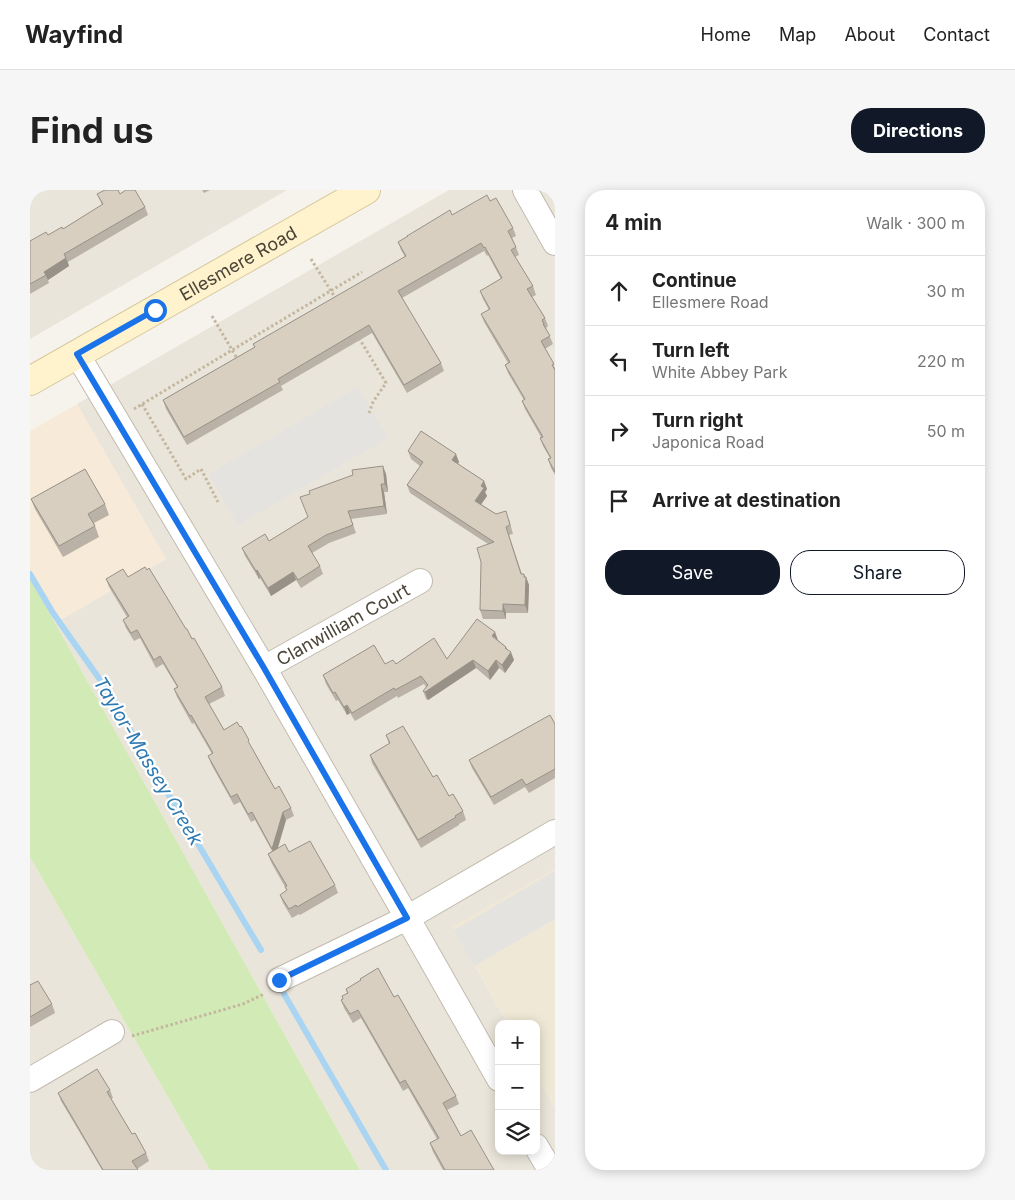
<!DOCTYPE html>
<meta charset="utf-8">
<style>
:root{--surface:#fff;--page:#f6f6f6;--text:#222;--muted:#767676;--line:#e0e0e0;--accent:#111827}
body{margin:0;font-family:Inter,sans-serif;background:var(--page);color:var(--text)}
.controls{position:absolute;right:15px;bottom:15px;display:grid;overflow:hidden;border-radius:10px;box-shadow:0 2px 12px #0003}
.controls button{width:45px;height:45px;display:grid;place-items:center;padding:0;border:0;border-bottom:1px solid var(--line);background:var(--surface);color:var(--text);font:25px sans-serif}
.stop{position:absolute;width:15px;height:15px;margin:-11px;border:4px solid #1a73e8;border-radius:50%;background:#fff}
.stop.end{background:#1a73e8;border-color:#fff;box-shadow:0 1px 5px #0008}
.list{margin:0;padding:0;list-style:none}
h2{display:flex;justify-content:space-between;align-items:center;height:65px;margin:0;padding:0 20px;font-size:21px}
h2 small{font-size:16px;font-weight:400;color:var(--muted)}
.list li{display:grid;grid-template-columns:32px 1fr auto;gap:15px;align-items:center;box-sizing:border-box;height:70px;padding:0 20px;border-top:1px solid var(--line)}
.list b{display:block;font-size:19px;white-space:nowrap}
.list p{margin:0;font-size:16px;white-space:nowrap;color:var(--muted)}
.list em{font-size:16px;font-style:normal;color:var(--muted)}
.actions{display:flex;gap:10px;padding:15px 20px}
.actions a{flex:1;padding:11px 0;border:1px solid var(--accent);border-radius:20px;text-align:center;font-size:18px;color:var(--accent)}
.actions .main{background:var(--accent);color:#fff}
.icon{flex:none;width:28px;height:28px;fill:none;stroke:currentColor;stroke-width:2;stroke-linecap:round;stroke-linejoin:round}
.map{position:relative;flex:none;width:525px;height:980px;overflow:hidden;border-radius:20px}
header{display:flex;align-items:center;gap:30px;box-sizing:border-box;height:70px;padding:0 25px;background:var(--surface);border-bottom:1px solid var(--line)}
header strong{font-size:24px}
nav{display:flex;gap:28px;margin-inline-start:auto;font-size:18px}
.intro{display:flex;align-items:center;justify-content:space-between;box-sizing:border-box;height:120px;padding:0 30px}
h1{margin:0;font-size:35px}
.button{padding:12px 22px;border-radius:20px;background:var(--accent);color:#fff;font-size:18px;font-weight:700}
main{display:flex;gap:30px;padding:0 30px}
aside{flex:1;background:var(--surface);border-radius:20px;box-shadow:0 2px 12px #0003}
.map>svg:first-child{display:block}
.residential{fill:#eae5da}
.commercial{fill:#f7ead8}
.education{fill:#efe8d6}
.green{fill:#d2eab5}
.parking{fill:#e5e3e0}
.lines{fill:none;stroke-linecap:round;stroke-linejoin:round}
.stream{stroke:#a9d4f2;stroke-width:6}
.minor-casing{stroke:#c2bbae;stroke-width:26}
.secondary-casing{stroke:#d6c79b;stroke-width:30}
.path{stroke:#c4b79f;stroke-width:3;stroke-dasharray:2.5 2.5;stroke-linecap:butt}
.minor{stroke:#fff;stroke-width:24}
.secondary{stroke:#fff3cd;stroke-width:28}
.wall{fill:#bab2a6}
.shaded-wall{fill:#979187}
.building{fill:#d8cfc1;stroke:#979187}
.route{stroke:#1a73e8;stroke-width:6}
.labels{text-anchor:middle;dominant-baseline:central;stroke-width:4.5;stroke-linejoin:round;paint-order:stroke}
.street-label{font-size:18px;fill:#4b4439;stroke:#fff}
.water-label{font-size:19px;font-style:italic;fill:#2e7ab2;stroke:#fff}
</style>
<header>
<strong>Wayfind</strong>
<nav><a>Home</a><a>Map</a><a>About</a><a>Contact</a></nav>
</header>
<div class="intro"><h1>Find us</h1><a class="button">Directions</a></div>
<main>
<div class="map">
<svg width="525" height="980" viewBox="0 0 525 980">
<rect width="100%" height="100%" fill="#f6f3ec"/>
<g class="residential">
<path d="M 0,0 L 257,0 L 0,149 Z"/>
<path d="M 419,0 L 525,0 L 525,679 L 423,737 L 478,834 L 469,834 L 469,961 L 506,961 L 506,885 L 525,919 L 525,980 L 330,980 L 25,433 L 136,369 L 47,214 Z"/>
<path d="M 0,667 L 180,980 L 0,980 Z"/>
</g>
<path class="commercial" d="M 47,214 L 136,369 L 25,433 L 0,389 L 0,241 Z"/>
<path class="education" d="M 525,679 L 525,919 L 506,885 L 506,834 L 478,834 L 423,736 Z"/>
<path class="green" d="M 0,389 L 25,433 L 330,980 L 180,980 L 0,667 Z"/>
<g class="parking">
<path d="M 328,197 L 358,248 L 208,335 L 179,284 Z"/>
<path d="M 525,681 L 525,729 L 444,776 L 424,740 Z"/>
</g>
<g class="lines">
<g class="stream">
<path d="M 0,384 L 23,423 L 73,494 L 231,760"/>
<path d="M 254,804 L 356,980"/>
</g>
<g class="minor-casing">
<g id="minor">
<path d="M 495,0 L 525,53"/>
<path d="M 47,164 L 234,478 L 390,750 L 469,889"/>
<path id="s1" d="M 234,478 L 390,391"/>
<path d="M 249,790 L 377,728 L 525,642"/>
<path d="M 0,890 L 82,842"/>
<path d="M 506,956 L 520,980"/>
</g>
</g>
<g class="secondary-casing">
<g id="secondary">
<path id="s2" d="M 0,191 L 336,0"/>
</g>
</g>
<g class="path">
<path d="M 281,69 L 306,109"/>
<path d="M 182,126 L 208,170"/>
<path d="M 329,148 L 356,193 L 343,212 L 339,223"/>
<path d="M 112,214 L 156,289 L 171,279 L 188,312"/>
<path d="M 104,219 L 332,82"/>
<path d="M 102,846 L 213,814 L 234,804"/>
</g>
<use href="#minor" class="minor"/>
<use href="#secondary" class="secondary"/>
</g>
<g class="wall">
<path d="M 172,0 L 180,0 L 174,3 Z"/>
<path d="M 67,4 L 90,4 L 115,17 L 118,25 L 38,72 L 39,76 L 18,90 L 19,93 L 0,104 L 0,51 L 18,45 L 33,39 L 72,15 Z"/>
<path d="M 460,11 L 483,38 L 486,46 L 482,48 L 486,57 L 489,65 L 485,67 L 503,96 L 506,105 L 502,107 L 515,128 L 518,136 L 516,138 L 523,154 L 515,159 L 525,178 L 525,285 L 521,278 L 518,269 L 520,268 L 513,256 L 510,248 L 511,247 L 495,219 L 492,211 L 494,210 L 478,183 L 475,175 L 478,173 L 454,132 L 451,124 L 459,120 L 453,109 L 450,101 L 471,89 L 458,65 L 457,66 L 454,61 L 372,108 L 411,173 L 414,181 L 377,203 L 342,143 L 251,196 L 253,200 L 157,255 L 136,219 L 133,210 L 225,157 L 223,154 L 375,67 L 371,60 L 368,52 L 422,25 Z"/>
<path d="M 378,261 L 429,272 L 428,274 L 454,291 L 457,299 L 455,302 L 457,306 L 451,314 L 466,324 L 479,329 L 483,344 L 479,345 L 492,384 L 495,387 L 496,387 L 499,395 L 498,423 L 476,423 L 476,429 L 453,429 L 450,420 L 458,354 L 380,303 L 377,295 L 390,276 L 381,269 Z"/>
<path d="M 356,284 L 358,302 L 354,302 L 357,324 L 321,329 L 326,343 L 299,353 L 282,363 L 290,376 L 293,384 L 271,398 L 266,390 L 241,406 L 230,388 L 229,389 L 215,366 L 212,358 L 239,351 Z"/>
<path d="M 1,309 L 75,314 L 79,325 L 64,333 L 69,347 L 33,367 L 5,319 Z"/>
<path d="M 98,387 L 156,439 L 192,497 L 195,506 L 179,514 L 194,540 L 222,558 L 245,599 L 261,618 L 264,626 L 256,630 L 248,658 L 259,662 L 305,695 L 308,703 L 270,725 L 269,724 L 262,728 L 253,713 L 250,705 L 257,701 L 255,697 L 241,672 L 238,664 L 242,661 L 225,630 L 221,632 L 210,612 L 204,615 L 181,574 L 178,566 L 182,564 L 164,533 L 162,534 L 147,507 L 144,499 L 147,497 L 133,474 L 126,478 L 110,448 L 104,451 L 96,438 L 93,430 L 97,427 L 79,397 L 76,389 Z"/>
<path d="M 468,450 L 476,457 L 484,470 L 475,483 L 469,478 L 460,490 L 446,478 L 398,510 L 396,509 L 393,501 L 396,497 L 394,494 L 368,508 L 367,506 L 325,531 L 320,523 L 317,525 L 308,510 L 306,511 L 296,494 L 293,485 L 355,474 L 417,469 Z"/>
<path d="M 525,534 L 525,588 L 499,603 L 495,597 L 464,615 L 442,578 L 439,570 Z"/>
<path d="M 356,545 L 403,587 L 433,621 L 436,630 L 429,634 L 429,635 L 391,658 L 342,573 L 340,565 L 359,554 Z"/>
<path d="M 0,794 L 22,814 L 25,823 L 0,837 Z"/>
<path d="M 316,799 L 364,807 L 426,906 L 429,914 L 417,920 L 431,946 L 464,980 L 413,980 L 403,962 L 400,953 L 407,949 L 378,898 L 373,901 L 331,828 L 323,833 L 314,818 L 311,810 L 317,803 Z"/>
<path d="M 80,900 L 83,908 L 81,909 L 102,944 L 116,963 L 119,971 L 107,979 L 108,980 L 72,980 L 31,911 L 28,903 Z"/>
</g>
<g class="shaded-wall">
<path d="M 36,68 L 39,76 L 18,90 L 14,82 Z"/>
<path d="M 426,264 L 429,272 L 425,278 L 422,270 Z"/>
<path d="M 353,276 L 356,284 L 358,302 L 355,294 Z"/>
<path d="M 454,291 L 457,299 L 455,302 L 457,306 L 448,319 L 445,311 L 451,296 Z"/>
<path d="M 351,294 L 354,302 L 357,324 L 354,316 Z"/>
<path d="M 227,380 L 230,388 L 229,389 L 226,381 Z"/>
<path d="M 263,382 L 266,390 L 241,406 L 238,398 Z"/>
<path d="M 494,384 L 496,390 L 496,387 L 499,395 L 498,423 L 495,415 Z"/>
<path d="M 473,414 L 476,423 L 476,429 L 473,421 Z"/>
<path d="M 465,442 L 468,450 L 462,446 Z"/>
<path d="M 476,457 L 479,465 L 481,462 L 484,470 L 475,483 L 472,475 L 475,458 Z"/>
<path d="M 443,470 L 446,478 L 398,510 L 395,502 Z"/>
<path d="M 466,470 L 469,478 L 460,490 L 458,481 Z"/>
<path d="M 317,515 L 320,523 L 317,525 L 314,517 Z"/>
<path d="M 253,622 L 256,630 L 245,667 L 242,659 Z"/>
</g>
<g class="building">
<path d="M 75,0 L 88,0 L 90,4 L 96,0 L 105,0 L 115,17 L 34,64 L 36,68 L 14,82 L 16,85 L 0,94 L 0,51 L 16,42 L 18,45 L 32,37 L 33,39 L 73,14 L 67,4 Z"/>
<path d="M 457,5 L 460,11 L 466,8 L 483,38 L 478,41 L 486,57 L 481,60 L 503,96 L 497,99 L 515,128 L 512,130 L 514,134 L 513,134 L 520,146 L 511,151 L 524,174 L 522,175 L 525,180 L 525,282 L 518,269 L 521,268 L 510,248 L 513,247 L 492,211 L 495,209 L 475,175 L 480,172 L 451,124 L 460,119 L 450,101 L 472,88 L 455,57 L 454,58 L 451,53 L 368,101 L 411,173 L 374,195 L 339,135 L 248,189 L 250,192 L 154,247 L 133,210 L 225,157 L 223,154 L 376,66 L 368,52 L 378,46 L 377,46 L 420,20 L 422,25 Z"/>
<path d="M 391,241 L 426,264 L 422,270 L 454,291 L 451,296 L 454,298 L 445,311 L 466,324 L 476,321 L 480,335 L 476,337 L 491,384 L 494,384 L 494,387 L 496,387 L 495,415 L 473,414 L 473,421 L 450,420 L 451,372 L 447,358 L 464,352 L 377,295 L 393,272 L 378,261 Z"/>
<path d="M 353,276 L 355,294 L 351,294 L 354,316 L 318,321 L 323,335 L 296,345 L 278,356 L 290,376 L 268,390 L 263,382 L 238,398 L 227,380 L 226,381 L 212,358 L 235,344 L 239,351 L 278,327 L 270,307 L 280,304 L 279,301 L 323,285 L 322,280 Z"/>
<path d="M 55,279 L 75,314 L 58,324 L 65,336 L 29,356 L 1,309 Z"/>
<path d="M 115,377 L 117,380 L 119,378 L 156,439 L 157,439 L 162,449 L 164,448 L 192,497 L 175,507 L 194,540 L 207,532 L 210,537 L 211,536 L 219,550 L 218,551 L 245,599 L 249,596 L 261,618 L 253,622 L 242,659 L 222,622 L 218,624 L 207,604 L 201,607 L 178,566 L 183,563 L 161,525 L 160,526 L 144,499 L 148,497 L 130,466 L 124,470 L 107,440 L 101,443 L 93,430 L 99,426 L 76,389 L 93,379 L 98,387 Z"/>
<path d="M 447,429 L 465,442 L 462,446 L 476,457 L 475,458 L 481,462 L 472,475 L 466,470 L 458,481 L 443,470 L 395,502 L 393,501 L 398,495 L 391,486 L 365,500 L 364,498 L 322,523 L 317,515 L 314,517 L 305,502 L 303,503 L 293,485 L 344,455 L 355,474 L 363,470 L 366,474 L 404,448 L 417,469 Z"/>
<path d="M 520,525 L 525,534 L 525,579 L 496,595 L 492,589 L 461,607 L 439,570 Z"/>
<path d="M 373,536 L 403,587 L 407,585 L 419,606 L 423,604 L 433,621 L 425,626 L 426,627 L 388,650 L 340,565 L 360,553 L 356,545 Z"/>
<path d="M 280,651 L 305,695 L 267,717 L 266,715 L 259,719 L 250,705 L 257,700 L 255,697 L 257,696 L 238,664 L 255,654 L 259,662 Z"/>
<path d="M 348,778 L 364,807 L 368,805 L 426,906 L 413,913 L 431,946 L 441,940 L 464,980 L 415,980 L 400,953 L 409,948 L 375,890 L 370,893 L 328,820 L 320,824 L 311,810 L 313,809 L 312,806 L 318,803 L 316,799 L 331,790 L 330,789 Z"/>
<path d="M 8,791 L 22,814 L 0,827 L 0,794 L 0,795 Z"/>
<path d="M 67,879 L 80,900 L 77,902 L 102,944 L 105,943 L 116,963 L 102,971 L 108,980 L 73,980 L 28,903 Z"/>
</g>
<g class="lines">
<path class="route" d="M 125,120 L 47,164 L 234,478 L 377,728 L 249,790"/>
</g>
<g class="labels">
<g class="street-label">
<text stroke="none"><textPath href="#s2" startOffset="239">Ellesmere Road</textPath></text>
<text stroke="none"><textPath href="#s1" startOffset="90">Clanwilliam Court</textPath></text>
</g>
<g class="water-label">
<text transform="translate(118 571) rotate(59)">Taylor-Massey Creek</text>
</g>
</g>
</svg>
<div class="controls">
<button>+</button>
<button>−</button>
<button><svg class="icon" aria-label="layers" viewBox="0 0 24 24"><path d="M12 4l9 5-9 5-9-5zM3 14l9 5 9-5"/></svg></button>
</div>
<div class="stop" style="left:125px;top:120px"></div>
<div class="stop end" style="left:249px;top:790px"></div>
</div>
<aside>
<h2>4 min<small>Walk · 300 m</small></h2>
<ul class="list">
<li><svg class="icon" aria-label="ahead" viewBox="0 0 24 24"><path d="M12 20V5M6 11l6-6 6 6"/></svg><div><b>Continue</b><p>Ellesmere Road</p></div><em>30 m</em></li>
<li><svg class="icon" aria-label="left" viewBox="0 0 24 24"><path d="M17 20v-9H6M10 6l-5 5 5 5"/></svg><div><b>Turn left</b><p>White Abbey Park</p></div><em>220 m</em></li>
<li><svg class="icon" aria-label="right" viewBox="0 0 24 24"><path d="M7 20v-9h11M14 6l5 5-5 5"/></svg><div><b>Turn right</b><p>Japonica Road</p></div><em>50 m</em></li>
<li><svg class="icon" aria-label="arrive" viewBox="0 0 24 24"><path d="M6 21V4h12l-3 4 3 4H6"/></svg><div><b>Arrive at destination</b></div></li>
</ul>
<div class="actions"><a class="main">Save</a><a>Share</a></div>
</aside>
</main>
